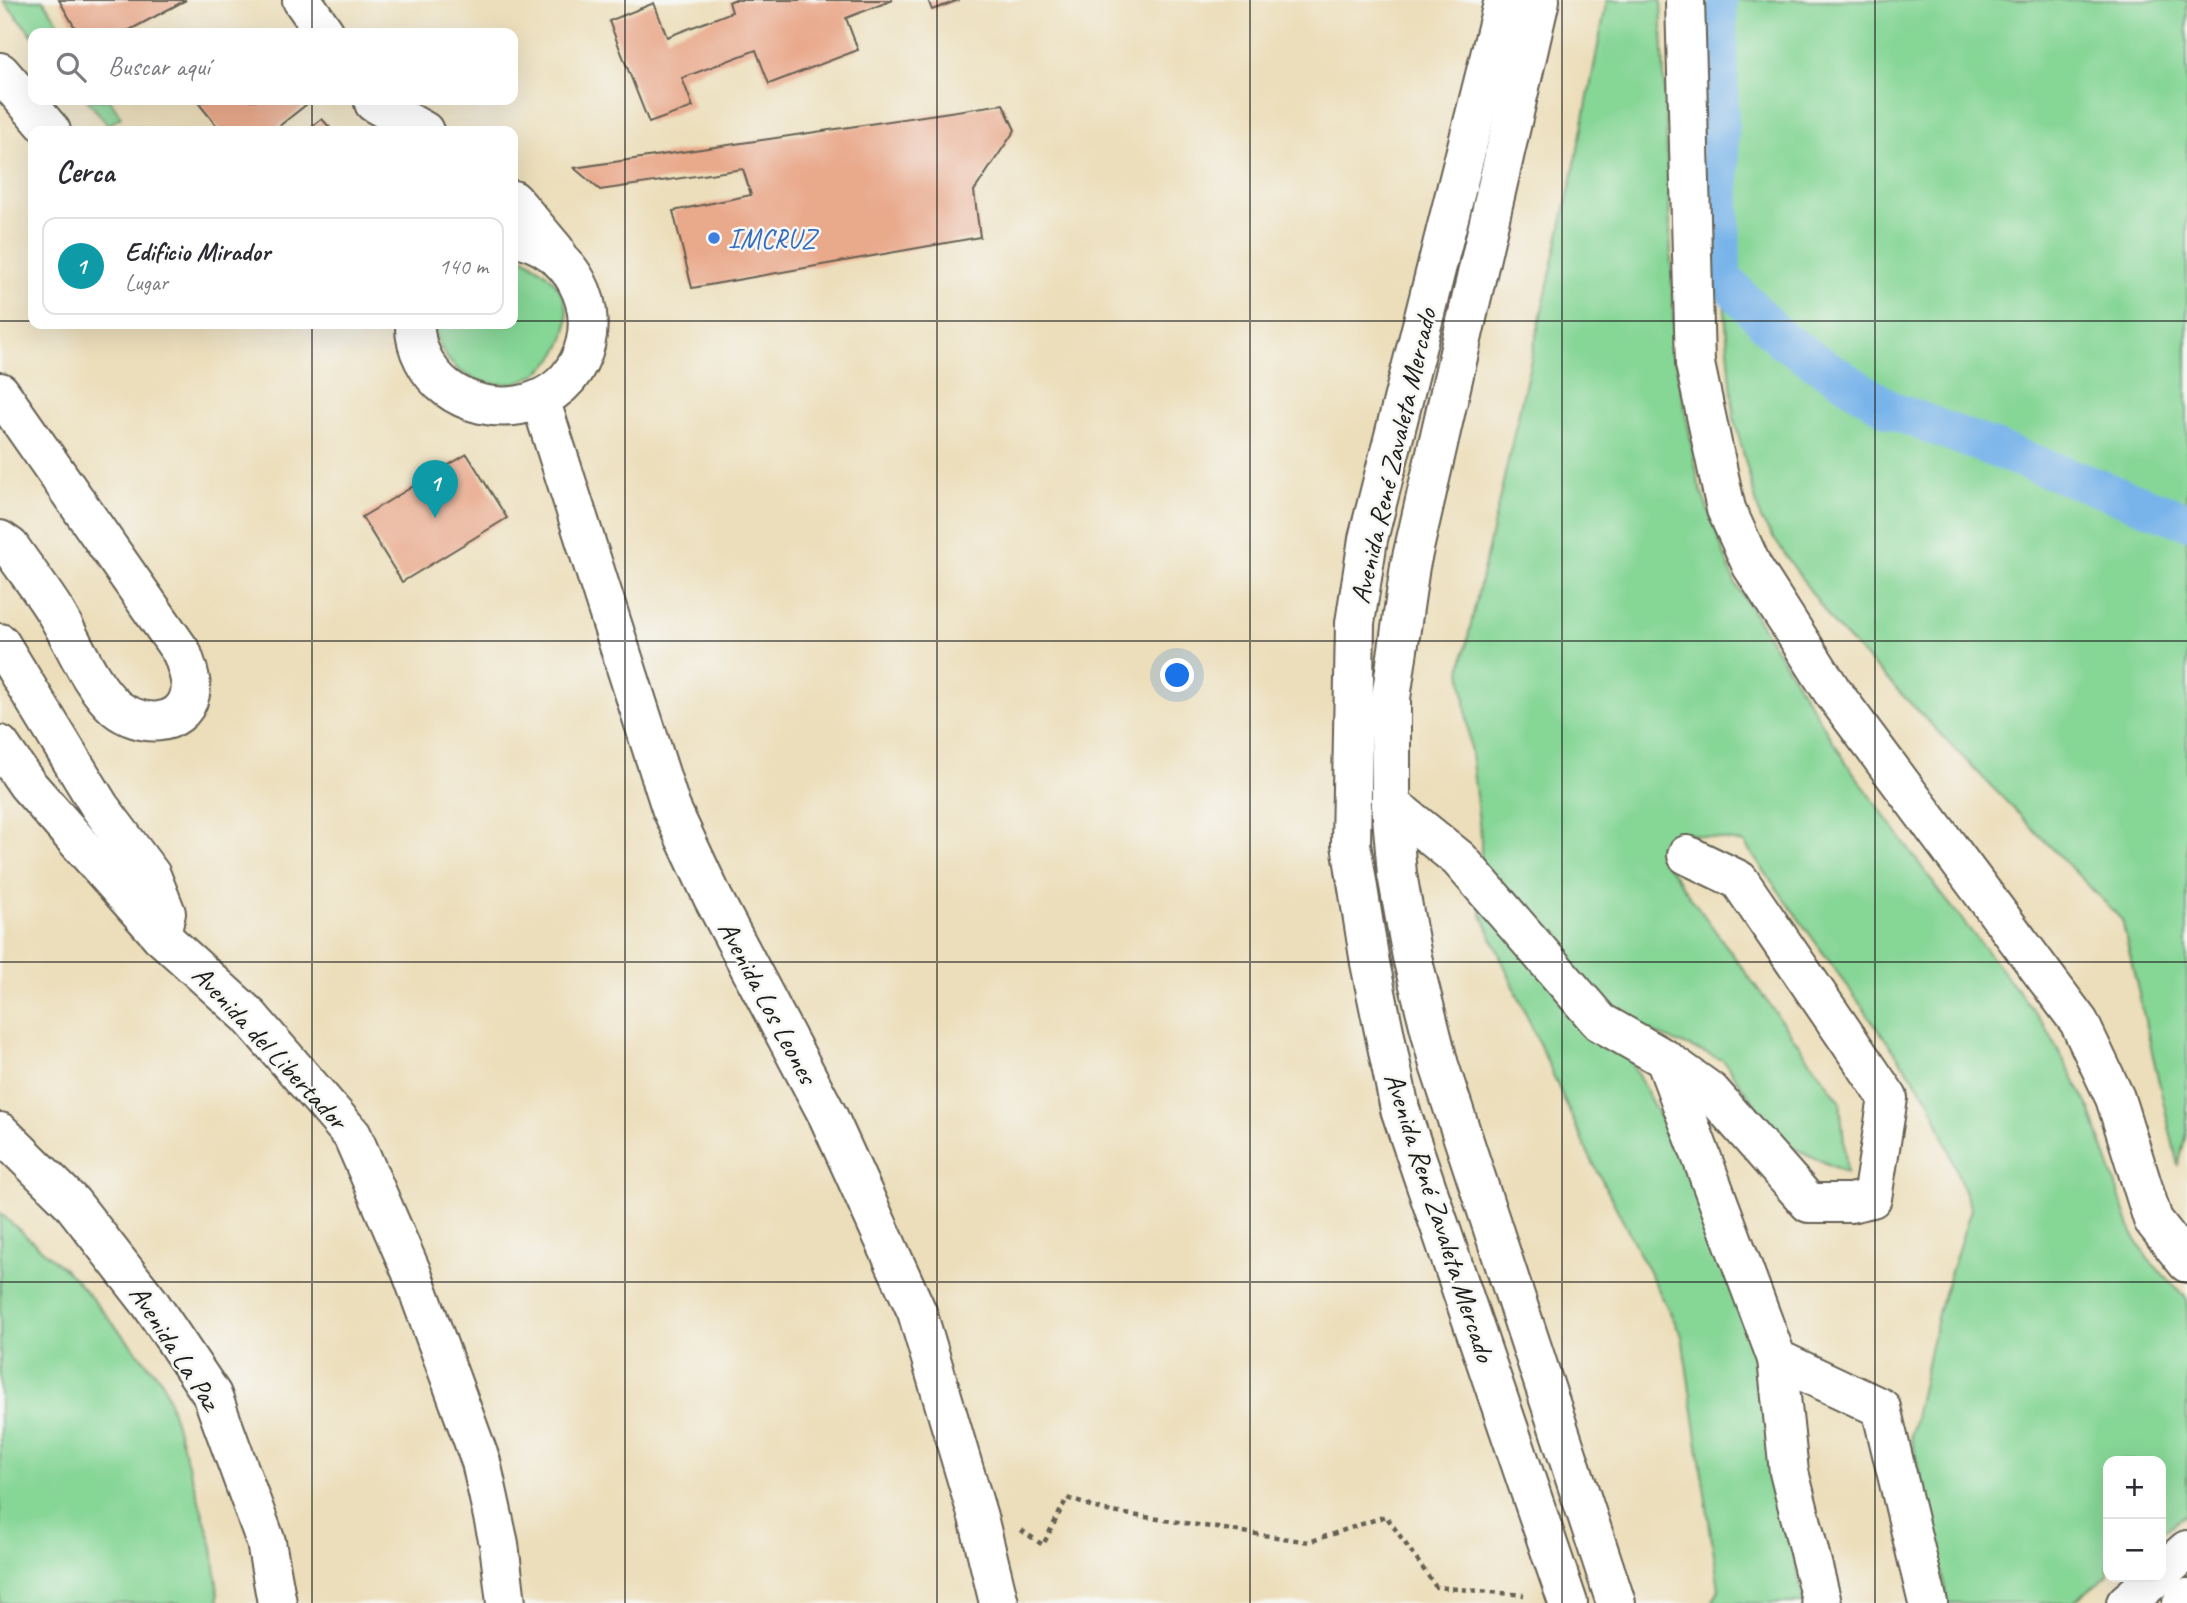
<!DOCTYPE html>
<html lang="es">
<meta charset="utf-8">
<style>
:root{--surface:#fff;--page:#f2f2f3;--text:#2b2b33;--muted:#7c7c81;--line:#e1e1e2;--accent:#7c3aed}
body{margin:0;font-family:Caveat,sans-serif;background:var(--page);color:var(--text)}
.controls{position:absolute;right:21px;bottom:21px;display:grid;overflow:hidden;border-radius:14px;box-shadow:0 7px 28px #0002}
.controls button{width:63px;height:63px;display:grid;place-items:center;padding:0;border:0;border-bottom:2px solid var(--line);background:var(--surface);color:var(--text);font:35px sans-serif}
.you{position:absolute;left:1178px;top:676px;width:24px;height:24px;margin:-18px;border:5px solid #fff;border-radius:50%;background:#1a73e8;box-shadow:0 0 0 10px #1a73e833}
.badge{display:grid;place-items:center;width:46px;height:46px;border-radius:50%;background:var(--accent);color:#fff;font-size:23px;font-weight:700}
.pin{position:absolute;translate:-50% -58px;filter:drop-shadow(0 2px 4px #0008)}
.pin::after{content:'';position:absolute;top:37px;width:24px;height:21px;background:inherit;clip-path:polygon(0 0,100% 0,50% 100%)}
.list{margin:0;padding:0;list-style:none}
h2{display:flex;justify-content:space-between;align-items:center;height:91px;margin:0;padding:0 28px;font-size:30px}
h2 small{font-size:23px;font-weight:400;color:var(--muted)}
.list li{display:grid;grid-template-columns:46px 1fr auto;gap:21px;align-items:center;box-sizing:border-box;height:98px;margin:0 14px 14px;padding:0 14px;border:2px solid var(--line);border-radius:14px}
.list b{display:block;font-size:26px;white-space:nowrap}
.list p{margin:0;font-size:23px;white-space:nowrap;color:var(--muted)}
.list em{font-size:23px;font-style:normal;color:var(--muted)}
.icon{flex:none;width:38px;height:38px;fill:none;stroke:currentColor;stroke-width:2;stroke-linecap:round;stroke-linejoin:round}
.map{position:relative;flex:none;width:2187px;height:1603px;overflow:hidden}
.search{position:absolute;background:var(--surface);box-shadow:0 7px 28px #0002;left:28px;top:28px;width:490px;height:77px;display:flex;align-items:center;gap:18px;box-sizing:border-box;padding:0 24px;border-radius:14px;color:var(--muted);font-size:26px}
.panel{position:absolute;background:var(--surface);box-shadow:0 7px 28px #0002;left:28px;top:126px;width:490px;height:203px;border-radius:14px}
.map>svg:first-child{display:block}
.green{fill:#86d696;stroke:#517959;stroke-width:2}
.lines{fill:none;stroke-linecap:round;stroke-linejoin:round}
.canal{stroke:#78b4ea;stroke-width:38}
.building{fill:#e9a98b}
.minor-casing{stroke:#656053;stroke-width:42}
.major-casing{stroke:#656053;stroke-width:42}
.path{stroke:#656053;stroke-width:4.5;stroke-dasharray:5 5;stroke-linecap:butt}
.minor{stroke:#fff;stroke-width:38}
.major{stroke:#fff;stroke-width:38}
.grid{fill:none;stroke:#1c1c1c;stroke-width:2;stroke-opacity:0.55}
.shop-dot{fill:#3f7fe0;stroke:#f6f6f2;stroke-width:2.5}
.labels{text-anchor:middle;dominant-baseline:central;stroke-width:5;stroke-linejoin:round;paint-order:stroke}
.shop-label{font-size:28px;fill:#366cbe;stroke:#f6f6f2;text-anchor:start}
.street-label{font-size:28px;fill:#1c1c1c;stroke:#f6f6f2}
</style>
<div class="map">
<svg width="2187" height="1603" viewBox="0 0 2187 1603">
<rect width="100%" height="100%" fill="#f6f6f2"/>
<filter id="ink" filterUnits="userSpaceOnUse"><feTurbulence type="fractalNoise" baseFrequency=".0143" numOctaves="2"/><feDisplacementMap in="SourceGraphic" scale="14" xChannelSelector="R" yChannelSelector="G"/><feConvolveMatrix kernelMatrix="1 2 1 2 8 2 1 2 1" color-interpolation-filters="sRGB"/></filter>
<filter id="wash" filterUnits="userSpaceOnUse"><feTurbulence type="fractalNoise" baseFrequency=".00686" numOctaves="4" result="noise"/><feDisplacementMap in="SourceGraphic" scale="28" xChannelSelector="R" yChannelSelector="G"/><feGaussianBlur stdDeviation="1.57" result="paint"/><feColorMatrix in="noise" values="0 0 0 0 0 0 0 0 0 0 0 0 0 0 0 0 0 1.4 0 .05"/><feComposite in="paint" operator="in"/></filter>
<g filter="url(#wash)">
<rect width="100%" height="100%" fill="#ecdeba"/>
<g class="green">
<path d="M 3,0 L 43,0 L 66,33 L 33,33 L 33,36 Z"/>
<path d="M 1607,0 L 1661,0 L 1675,354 L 1699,485 L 1735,583 L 1846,762 L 1937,888 L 2044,1024 L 2090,1109 L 2132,1233 L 2148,1259 L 2187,1299 L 2187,1513 L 2161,1533 L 2161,1461 L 2108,1461 L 2108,1575 L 2072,1603 L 1948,1603 L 1911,1436 L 1939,1309 L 1971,1209 L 1930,1101 L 1744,843 L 1685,833 L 1667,865 L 1840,1101 L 1847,1173 L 1783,1143 L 1723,1060 L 1648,1031 L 1627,1054 L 1699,1194 L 1759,1364 L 1804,1603 L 1712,1603 L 1719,1589 L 1682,1336 L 1586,1149 L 1481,913 L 1481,839 L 1461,668 L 1573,174 Z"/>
<path d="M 1718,0 L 2187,0 L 2187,1130 L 2178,1166 L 2122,920 L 1835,626 L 1761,520 L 1734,418 L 1722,277 Z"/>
<path d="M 87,100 L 110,100 L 121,117 L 108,125 Z"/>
<path d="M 513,253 C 521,254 529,261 536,266 C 610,313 540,418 463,373 C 447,363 435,342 434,324 L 513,324 Z"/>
<path d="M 0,1213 L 75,1279 L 163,1382 L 213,1547 L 219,1603 L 0,1603 Z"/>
</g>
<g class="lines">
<path class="canal" d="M 1718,0 L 1722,277 L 1781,339 L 1891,410 L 2187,521"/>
</g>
<g id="blocks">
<g class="building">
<path d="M 59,0 L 186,0 L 124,33 L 78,33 Z"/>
<path d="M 733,0 L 893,0 L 846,18 L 858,50 L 769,84 L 756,50 L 682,78 L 693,107 L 649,123 L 609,21 L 654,3 L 667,37 L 732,12 L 729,2 Z"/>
<path d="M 928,0 L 959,0 L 932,10 Z"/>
<path d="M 205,100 L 312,100 L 273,131 L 221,131 L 199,104 Z"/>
<path d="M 1003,104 L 1015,130 L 974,191 L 980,237 L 692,288 L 673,211 L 751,195 L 743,169 L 600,190 L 574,168 Z"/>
<path d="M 322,119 L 333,131 L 307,131 Z"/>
<path d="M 467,454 L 507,518 L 402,582 L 362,517 Z"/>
</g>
</g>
</g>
<g filter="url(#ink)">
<use href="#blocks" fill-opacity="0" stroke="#656053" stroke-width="2"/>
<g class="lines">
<g class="minor-casing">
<g id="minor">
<path d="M 0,72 L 51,131"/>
<path d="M 0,392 L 182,653 C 186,665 193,681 190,694 C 182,730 138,726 116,708 C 90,685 74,643 56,613 C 42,590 25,569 10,547 L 0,540"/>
<path d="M 0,643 L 100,807 L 151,875 L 166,913 L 161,936"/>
<path d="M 1391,804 L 1459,859 L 1600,1022 L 1665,1059 L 1777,1359 L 1881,1408 L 1928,1603"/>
<path d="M 1665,1059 L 1711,1092 L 1809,1203 L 1850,1203 L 1872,1198 L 1888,1098 L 1739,880 L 1687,855"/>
<path d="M 1777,1359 L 1789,1472 L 1822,1603"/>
</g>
</g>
<g class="major-casing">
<g id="major">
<path d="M 302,0 L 325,33"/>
<path d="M 1504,0 L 1368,539 L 1355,623 L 1351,844 L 1370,963 L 1400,1109 L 1568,1603"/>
<path d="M 1540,0 L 1410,566 L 1391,698 L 1391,804 L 1397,874 L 1412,957 L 1439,1065 L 1616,1603"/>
<path d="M 1685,0 L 1695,364 L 1726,509 L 1752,566 L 1832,691 L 2079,1022 L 2115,1098 L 2153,1220 L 2187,1263"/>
<path d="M 374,103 L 424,131"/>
<path d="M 513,200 L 555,250"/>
<path d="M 415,324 C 414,348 428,374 447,388 C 488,419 554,412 579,361 C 605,308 570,246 513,236"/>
<path d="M 540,399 L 671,808 L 713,898 L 828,1116 L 917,1312 L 978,1517 L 999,1603"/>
<path d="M 0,745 L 27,784 L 161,936 L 249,1016 L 352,1135 L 411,1271 L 481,1462 L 499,1544 L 506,1603"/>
<path d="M 0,1132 L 72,1203 L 150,1303 L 212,1395 L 266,1542 L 277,1603"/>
<path d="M 2161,1573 L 2187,1550"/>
<path d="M 2126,1603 L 2156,1577"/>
<path d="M 2182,1603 L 2187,1598"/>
</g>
</g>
<path class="path" d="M 1021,1530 L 1043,1545 L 1067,1498 L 1105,1511 L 1309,1542 L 1386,1516 L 1436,1587 L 1524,1595"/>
<use href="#minor" class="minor"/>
<use href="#major" class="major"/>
</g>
</g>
<path class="grid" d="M 312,0 L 312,33M 625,0 L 625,1603M 937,0 L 937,1603M 1250,0 L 1250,1603M 1562,0 L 1562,1603M 1875,0 L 1875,1603M 312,100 L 312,131M 0,321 L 33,321M 513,321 L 2187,321M 312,324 L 312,1603M 0,641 L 2187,641M 0,962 L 2187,962M 0,1282 L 2187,1282"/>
<circle class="shop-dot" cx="714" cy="238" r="7"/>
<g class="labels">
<g class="shop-label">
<text x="728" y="238">IMCRUZ</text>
</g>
<g class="street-label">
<text transform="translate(1393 456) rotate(-77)">Avenida René Zavaleta Mercado</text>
<text transform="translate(768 1002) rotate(62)">Avenida Los Leones</text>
<text transform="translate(270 1047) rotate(47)">Avenida del Libertador</text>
<text transform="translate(1440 1217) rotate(72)">Avenida René Zavaleta Mercado</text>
<text transform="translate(175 1347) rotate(57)">Avenida La Paz</text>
</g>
</g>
</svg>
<div class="controls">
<button>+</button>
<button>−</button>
</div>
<div class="you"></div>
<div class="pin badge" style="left:435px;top:518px;background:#0f9aa8">1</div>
<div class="search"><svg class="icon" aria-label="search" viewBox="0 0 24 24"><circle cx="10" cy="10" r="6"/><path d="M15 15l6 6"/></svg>Buscar aquí</div>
<section class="panel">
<h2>Cerca<small></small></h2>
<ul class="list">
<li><span class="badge" style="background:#0f9aa8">1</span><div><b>Edificio Mirador</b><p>Lugar</p></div><em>140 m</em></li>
</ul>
</section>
</div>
